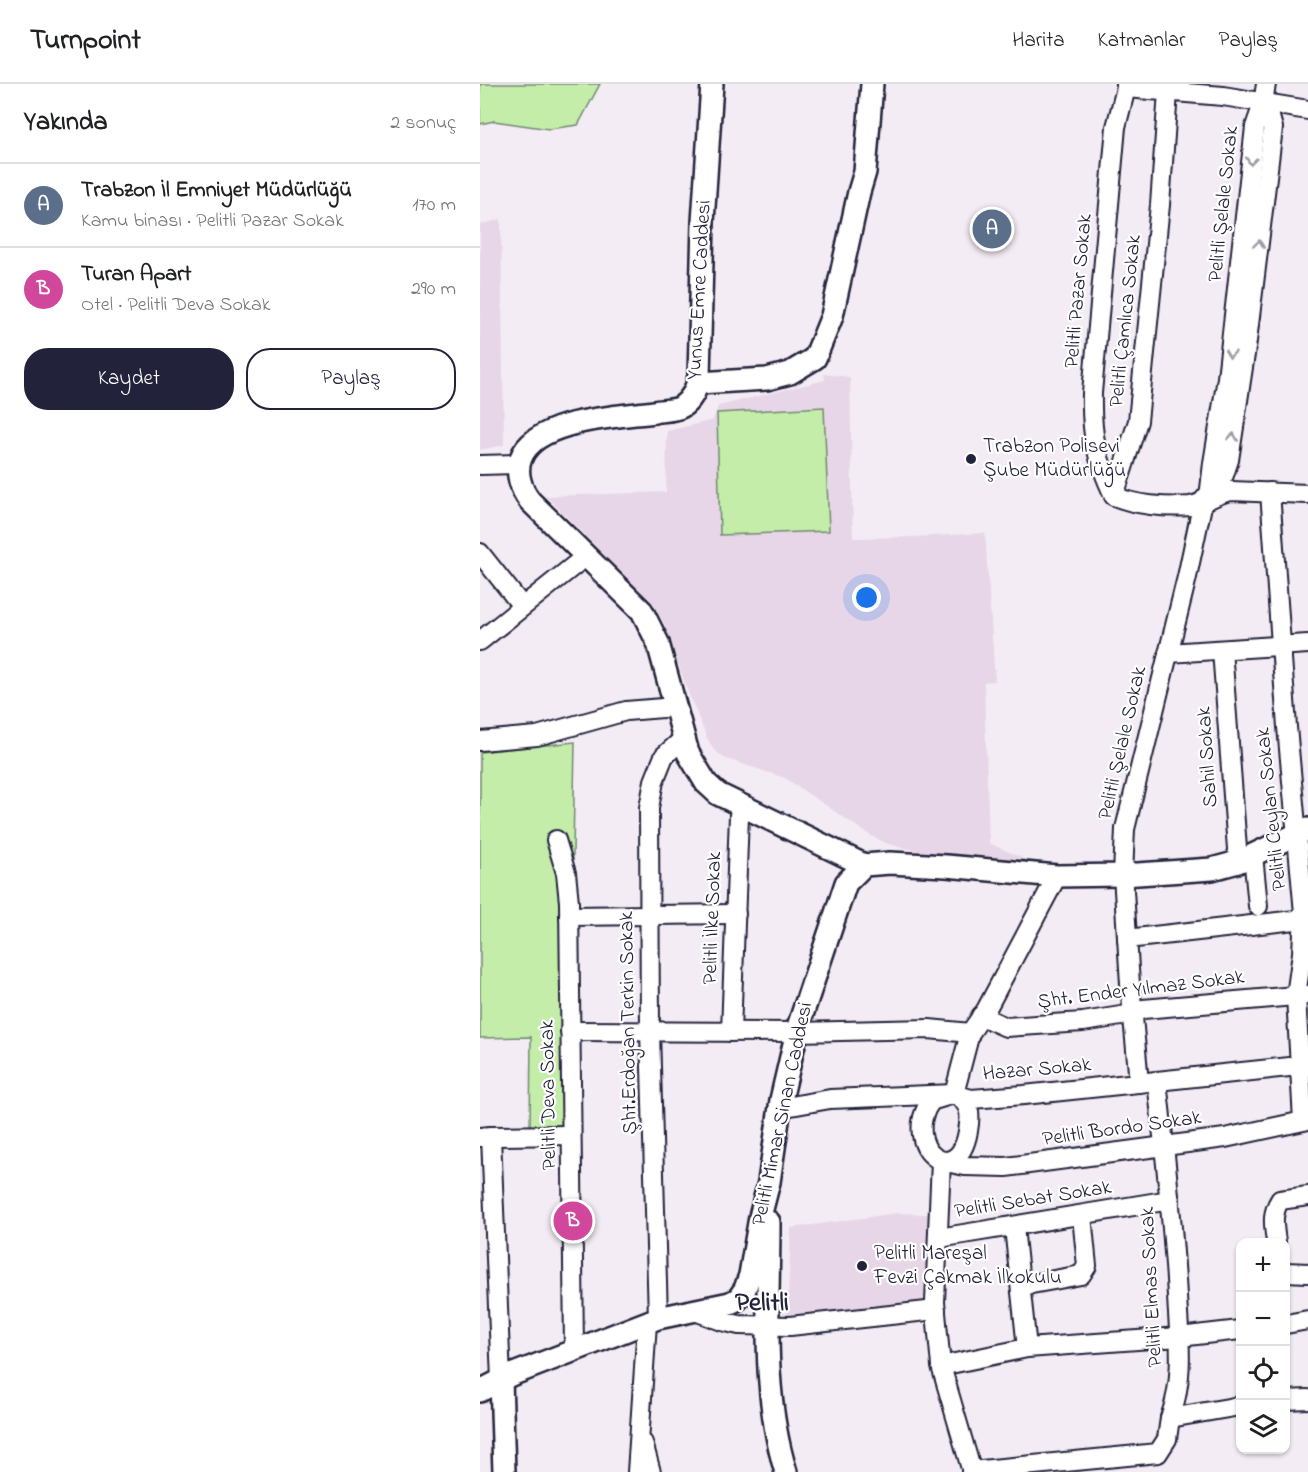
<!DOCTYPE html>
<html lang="tr">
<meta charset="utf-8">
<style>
:root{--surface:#fff;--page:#f6f6f6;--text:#202124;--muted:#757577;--line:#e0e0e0;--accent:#22223b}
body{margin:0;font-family:"Indie Flower",sans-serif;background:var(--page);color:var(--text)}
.controls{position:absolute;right:18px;bottom:18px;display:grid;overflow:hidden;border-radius:12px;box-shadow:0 2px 4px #0004}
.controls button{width:54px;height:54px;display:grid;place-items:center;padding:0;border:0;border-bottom:2px solid var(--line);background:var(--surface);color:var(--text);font:30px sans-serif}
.you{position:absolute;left:387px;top:514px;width:21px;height:21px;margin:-15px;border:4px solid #fff;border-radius:50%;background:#1a73e8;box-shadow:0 0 0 9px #1a73e833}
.badge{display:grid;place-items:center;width:39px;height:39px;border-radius:50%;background:var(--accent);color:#fff;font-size:20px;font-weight:700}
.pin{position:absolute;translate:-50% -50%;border:3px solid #fff;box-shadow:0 2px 6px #0006}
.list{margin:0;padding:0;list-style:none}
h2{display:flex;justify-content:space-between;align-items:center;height:78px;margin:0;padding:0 24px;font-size:26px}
h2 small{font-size:20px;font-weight:400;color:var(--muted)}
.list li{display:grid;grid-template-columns:39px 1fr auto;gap:18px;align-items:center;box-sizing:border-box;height:84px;padding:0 24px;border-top:2px solid var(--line)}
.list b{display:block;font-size:22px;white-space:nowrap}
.list p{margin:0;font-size:20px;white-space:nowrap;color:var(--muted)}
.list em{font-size:20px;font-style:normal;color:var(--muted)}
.actions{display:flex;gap:12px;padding:18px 24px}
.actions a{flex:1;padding:14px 0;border:2px solid var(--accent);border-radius:24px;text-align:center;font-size:21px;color:var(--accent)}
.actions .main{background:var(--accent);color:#fff}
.icon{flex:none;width:33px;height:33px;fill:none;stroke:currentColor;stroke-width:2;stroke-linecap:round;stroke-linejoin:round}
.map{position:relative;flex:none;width:828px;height:1388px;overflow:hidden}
header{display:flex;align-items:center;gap:36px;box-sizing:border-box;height:84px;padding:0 30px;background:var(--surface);border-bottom:2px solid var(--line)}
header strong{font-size:28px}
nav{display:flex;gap:33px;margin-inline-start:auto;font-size:21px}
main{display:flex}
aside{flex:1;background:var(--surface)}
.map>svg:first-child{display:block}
.built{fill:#e7d6e7}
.green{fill:#c3eda8;stroke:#728872;stroke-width:1.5}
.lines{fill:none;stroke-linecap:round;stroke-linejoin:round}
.minor-casing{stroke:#22223b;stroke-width:22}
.tertiary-casing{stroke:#22223b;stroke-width:26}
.minor{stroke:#fff;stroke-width:18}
.tertiary{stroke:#fff;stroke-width:21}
.oneway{stroke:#9c9ca7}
.poi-dot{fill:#22223b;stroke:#fff;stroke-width:2}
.labels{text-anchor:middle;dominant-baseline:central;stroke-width:4.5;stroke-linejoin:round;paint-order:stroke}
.street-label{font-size:21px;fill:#22223b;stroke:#fff}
.poi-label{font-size:21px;fill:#22223b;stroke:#fff;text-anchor:start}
.district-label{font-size:27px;font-weight:bold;fill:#22223b;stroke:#fff}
</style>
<header>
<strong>Turnpoint</strong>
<nav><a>Harita</a><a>Katmanlar</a><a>Paylaş</a></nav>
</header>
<main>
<aside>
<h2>Yakında<small>2 sonuç</small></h2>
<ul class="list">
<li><span class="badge" style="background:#5c6f8a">A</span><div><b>Trabzon İl Emniyet Müdürlüğü</b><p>Kamu binası · Pelitli Pazar Sokak</p></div><em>170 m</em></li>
<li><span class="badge" style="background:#d1479c">B</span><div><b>Turan Apart</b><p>Otel · Pelitli Deva Sokak</p></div><em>290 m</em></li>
</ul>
<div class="actions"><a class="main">Kaydet</a><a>Paylaş</a></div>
</aside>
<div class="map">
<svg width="828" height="1388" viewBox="0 0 828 1388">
<rect width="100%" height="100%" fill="#f4ecf4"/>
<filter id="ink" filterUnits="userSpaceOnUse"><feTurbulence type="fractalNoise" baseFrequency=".0167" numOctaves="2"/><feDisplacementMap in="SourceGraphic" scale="12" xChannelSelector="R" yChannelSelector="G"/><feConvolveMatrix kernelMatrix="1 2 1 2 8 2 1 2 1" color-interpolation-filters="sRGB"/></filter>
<g filter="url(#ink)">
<g class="built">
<path d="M 21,135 L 24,361 L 0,366 L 0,141 Z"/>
<path d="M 344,290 L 370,293 L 373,454 L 432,453 L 505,449 L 515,597 L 504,598 L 509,759 L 543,774 L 513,777 L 442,768 L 408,760 L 391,752 L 305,694 L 244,674 L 234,666 L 228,656 L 209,611 L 184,539 L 173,521 L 66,412 L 186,408 L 187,347 L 233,336 L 238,322 L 345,296 Z"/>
<path d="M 450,1127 L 455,1128 L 453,1220 L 307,1235 L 311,1144 L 417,1129 L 447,1130 Z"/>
</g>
<g class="green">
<path d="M 0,0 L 120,0 L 98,41 L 69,45 L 14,37 L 0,40 Z"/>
<path d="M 344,323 L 349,447 L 240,451 L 237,329 Z"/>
<path d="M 95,658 L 88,1046 L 50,1047 L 51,953 L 0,954 L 0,668 Z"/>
</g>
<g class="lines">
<g class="minor-casing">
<g id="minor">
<path d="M 646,0 L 646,4 L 743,12 L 828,26"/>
<path d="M 688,8 L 680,121 L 658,337 L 634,412 C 655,421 686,424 710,422 C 724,420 736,409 751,407 L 828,410"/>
<path d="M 0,381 L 38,380"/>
<path d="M 730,405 L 733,379 L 747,294 L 775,43 L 783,20 L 786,0"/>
<path d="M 790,408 L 807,643 L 824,829 L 822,869 L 816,912 L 823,1037"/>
<path d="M 634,412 C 616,373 611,352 612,309 L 636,43 L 646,4"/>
<path d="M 0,469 L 42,522"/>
<path d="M 0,557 L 106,472"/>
<path d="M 742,566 L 758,778"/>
<path d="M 688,569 L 828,560"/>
<path d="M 0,657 L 57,652 L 146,627 L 195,623"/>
<path d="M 76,756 L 86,789 L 89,818 L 94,1266"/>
<path d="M 773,771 L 778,822"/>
<path d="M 89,832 L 256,830"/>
<path d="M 647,855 L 824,835"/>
<path d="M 501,932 L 526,943 L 603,938 L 647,931 L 663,925 L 827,911"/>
<path d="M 90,947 L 317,948 L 449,945 L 490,949"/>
<path d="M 251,948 L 259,731 L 262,722"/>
<path d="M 677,997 C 685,1068 693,1140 697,1212 C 699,1255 705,1292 690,1334 L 760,1322"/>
<path d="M 659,999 L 650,900 L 643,791 L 645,745 L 707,493 L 723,417 L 744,391 L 749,376 L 767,257 L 793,44 L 790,33 L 783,20"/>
<path d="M 474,1010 L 490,949 L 506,926 L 577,792"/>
<path d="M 474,1010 C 487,1018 491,1024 489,1040 C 481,1113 418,1063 451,1017 Z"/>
<path d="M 300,1024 L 350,1015 L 474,1010 L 491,1015 L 544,1011 L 819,982"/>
<path d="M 11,1052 L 91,1051"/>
<path d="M 0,1053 L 11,1052 L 21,1296"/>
<path d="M 534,1143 L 547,1264"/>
<path d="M 459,1154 L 690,1116"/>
<path d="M 796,1158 C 794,1142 791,1130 800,1116 L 828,1112"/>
<path d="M 806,1188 L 828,1189"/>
<path d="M 541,1202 L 601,1191 L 607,1182 L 602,1132"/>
<path d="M 215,1227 L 242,1237 L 259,1241 L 310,1242 L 456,1226"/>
<path d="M 178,1234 L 170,947 L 169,724 L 174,697 L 184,672 L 203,655"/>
<path d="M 806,1240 L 828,1236"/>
<path d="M 461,1282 L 547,1264 L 699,1253 L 760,1246"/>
<path d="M 806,1316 L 828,1315"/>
<path d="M 163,1359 L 171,1388"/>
<path d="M 491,1387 L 678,1369 L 687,1355 L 690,1334"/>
<path d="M 157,1388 L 167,1239"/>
<path d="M 492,1388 L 461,1282 L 455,1218 L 461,1077 L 485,1082 L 526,1083 L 745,1054 L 828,1036"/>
</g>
</g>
<g class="tertiary-casing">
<g id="tertiary">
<path d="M 232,0 L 223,138 L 219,292 C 217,304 212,316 201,323 C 194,327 182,326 174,328 C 137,333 56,335 41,374 C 35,388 41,406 50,417 L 162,527 L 178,559 L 208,669 L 226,699 L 238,710 L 384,781"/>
<path d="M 218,299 L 287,295 L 310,289 L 335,274 L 352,232 L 379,108 L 385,88 L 392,0"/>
<path d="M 289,1138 C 289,1220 281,1308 306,1388"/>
<path d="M 21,1296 L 24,1388"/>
<path d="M 0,1307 L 31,1291 L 178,1234 L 250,1219 L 258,1215 L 265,1205 L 270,1191 L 280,1133 L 289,1098 L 301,1016 L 318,943 L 366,799 L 384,781 L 410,779 L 466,782 L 577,792 L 643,791 L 732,785 L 758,778 L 828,745"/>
</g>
</g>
<use href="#minor" class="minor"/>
<use href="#tertiary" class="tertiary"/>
</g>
<defs><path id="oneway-chevron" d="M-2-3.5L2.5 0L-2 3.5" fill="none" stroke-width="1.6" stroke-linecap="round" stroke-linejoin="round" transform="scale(1.5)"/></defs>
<g class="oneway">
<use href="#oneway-chevron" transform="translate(771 77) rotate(96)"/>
<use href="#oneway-chevron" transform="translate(779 160) rotate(-83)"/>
<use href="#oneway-chevron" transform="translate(750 270) rotate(97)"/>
<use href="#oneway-chevron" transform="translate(753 353) rotate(-81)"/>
</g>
</g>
<g class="poi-dot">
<circle cx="491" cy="375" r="6"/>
<circle cx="382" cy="1182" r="6"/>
</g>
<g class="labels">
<g class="street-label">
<text transform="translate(744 120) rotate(-84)">Pelitli Şelale Sokak</text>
<text transform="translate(220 206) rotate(-87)">Yunus Emre Caddesi</text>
<text transform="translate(599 207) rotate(-85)">Pelitli Pazar Sokak</text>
<text transform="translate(646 237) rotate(-84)">Pelitli Çamlıca Sokak</text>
<text transform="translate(643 659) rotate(-77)">Pelitli Şelale Sokak</text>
<text transform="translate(728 673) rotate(-94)">Sahil Sokak</text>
<text transform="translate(792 725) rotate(-96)">Pelitli Ceylan Sokak</text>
<text transform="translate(233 834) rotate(-88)">Pelitli İlke Sokak</text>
<text transform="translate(661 906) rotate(-7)">Şht. Ender Yılmaz Sokak</text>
<text transform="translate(149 939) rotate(-91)">Şht.Erdoğan Terkin Sokak</text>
<text transform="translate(557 986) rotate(-5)">Hazar Sokak</text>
<text transform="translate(69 1011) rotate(-91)">Pelitli Deva Sokak</text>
<text transform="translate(303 1030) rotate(-78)">Pelitli Mimar Sinan Caddesi</text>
<text transform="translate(642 1045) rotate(-8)">Pelitli Bordo Sokak</text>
<text transform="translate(553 1116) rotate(-9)">Pelitli Sebat Sokak</text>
<text transform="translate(672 1203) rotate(-93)">Pelitli Elmas Sokak</text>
</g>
<g class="poi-label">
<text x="503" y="363">Trabzon Polisevi<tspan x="503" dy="24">Şube Müdürlüğü</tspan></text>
<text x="394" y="1170">Pelitli Mareşal<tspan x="394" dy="24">Fevzi Çakmak İlkokulu</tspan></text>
</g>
<g class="district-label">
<text x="282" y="1219">Pelitli</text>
</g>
</g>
</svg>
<div class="controls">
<button>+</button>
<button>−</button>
<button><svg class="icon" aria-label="locate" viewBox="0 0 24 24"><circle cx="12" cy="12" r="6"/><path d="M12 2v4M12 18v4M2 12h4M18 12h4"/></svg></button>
<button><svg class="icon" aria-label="layers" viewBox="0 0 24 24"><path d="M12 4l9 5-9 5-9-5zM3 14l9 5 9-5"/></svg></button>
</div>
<div class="you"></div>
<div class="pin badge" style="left:512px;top:145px;background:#5c6f8a">A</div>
<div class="pin badge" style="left:93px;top:1137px;background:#d1479c">B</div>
</div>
</main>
